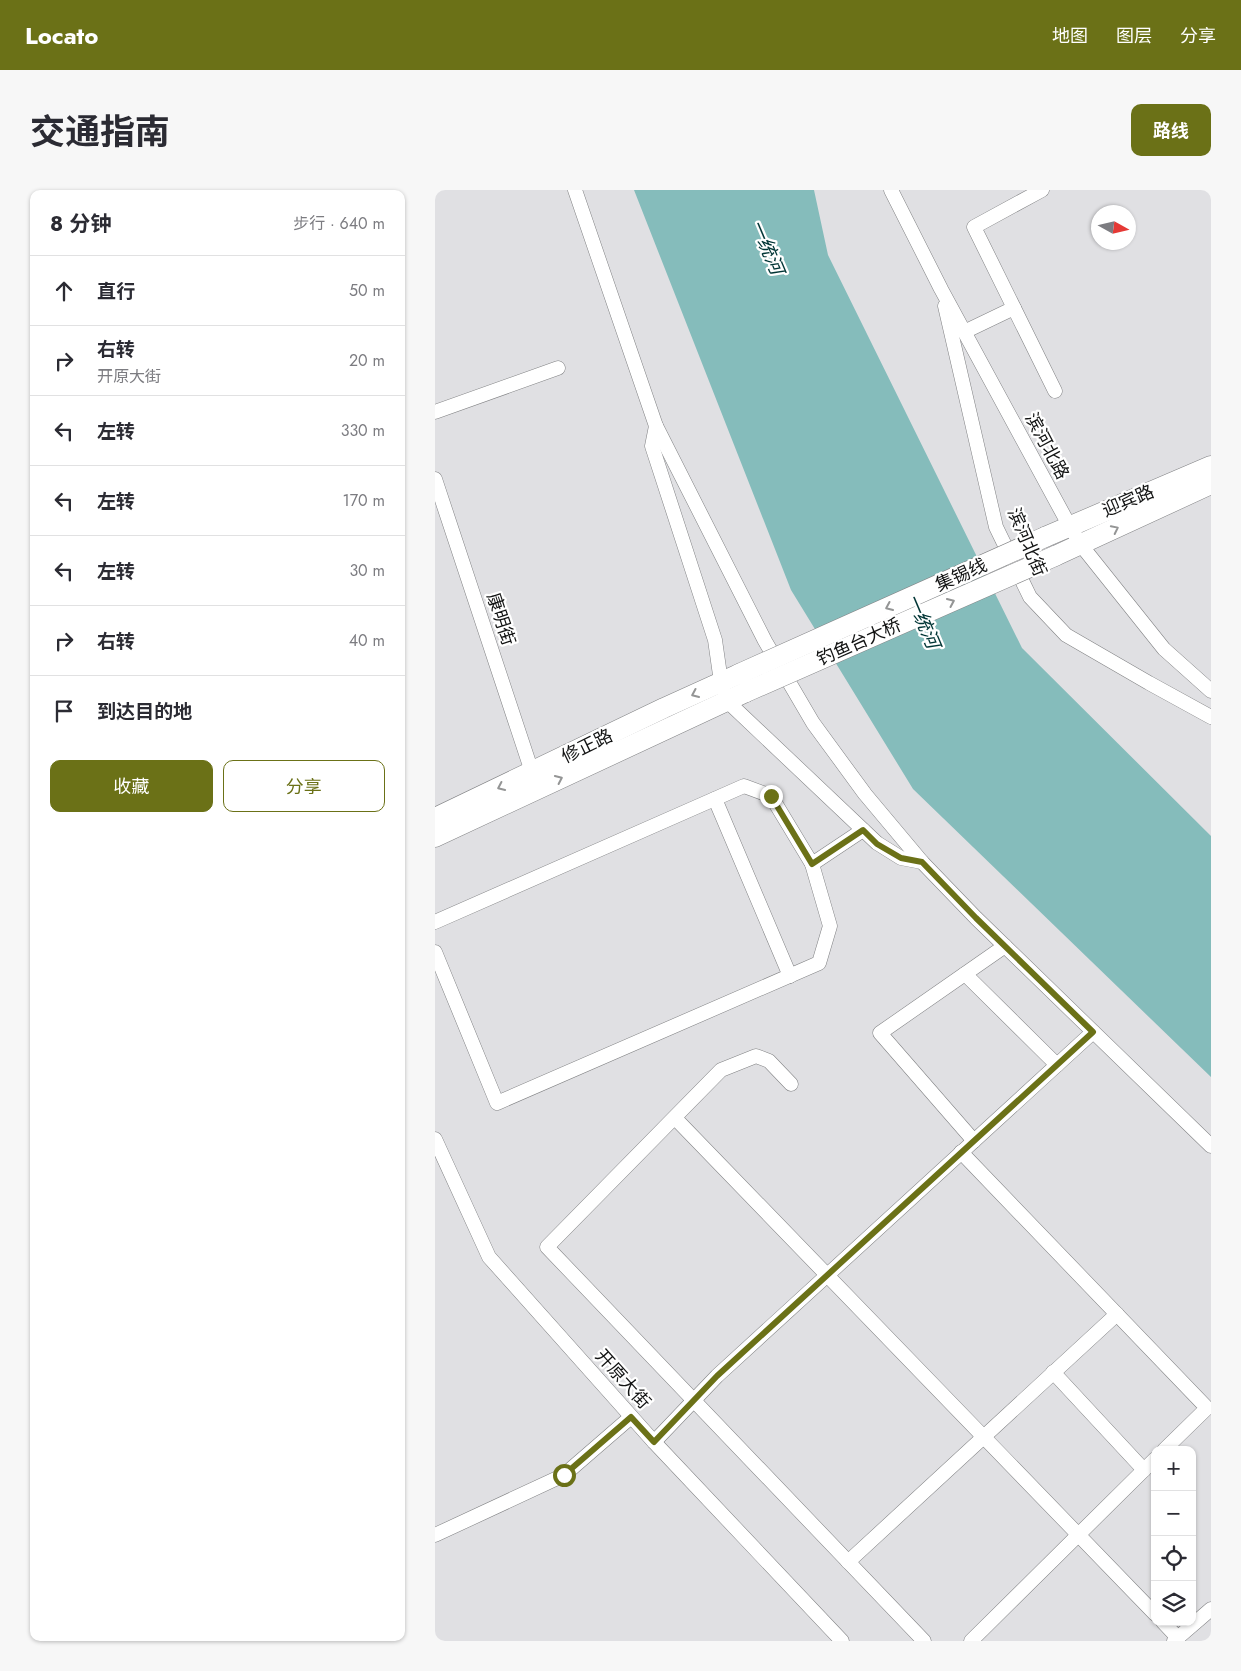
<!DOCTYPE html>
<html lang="zh">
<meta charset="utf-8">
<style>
:root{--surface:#fff;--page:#f7f7f7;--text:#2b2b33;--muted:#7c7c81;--line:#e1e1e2;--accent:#6b7117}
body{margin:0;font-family:Jost,"Noto Sans SC",sans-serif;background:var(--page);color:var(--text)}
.controls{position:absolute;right:15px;bottom:15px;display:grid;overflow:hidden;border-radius:10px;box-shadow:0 1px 4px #0004}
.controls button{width:45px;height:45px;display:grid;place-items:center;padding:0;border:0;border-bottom:1px solid var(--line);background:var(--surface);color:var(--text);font:25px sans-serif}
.compass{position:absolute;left:656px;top:15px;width:45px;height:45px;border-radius:50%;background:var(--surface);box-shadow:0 1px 4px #0004;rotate:98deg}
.stop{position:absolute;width:15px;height:15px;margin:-11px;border:4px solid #6b7117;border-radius:50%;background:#fff}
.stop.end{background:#6b7117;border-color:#fff;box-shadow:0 1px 5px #0008}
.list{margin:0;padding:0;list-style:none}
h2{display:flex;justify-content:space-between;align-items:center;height:65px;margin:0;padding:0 20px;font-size:21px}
h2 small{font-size:16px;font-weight:400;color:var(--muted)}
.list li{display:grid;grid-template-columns:32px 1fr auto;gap:15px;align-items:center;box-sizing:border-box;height:70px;padding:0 20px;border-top:1px solid var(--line)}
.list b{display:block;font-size:19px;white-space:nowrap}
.list p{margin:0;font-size:16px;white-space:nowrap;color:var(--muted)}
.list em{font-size:16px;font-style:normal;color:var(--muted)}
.actions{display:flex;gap:10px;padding:15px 20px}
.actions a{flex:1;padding:11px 0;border:1px solid var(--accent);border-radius:10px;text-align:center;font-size:18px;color:var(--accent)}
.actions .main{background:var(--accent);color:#fff}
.icon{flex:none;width:28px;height:28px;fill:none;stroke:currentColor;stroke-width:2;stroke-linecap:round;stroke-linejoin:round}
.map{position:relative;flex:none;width:776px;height:1451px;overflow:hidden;border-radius:10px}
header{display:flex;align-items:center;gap:30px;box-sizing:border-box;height:70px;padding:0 25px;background:var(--accent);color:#fff}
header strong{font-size:24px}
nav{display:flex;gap:28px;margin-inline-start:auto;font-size:18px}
.intro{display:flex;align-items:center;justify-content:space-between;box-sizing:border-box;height:120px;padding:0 30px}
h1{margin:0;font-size:35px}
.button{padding:12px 22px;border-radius:10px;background:var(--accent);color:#fff;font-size:18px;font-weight:700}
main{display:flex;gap:30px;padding:0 30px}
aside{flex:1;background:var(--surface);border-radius:10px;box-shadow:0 1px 4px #0004}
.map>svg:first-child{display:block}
.water{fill:#85bcbb}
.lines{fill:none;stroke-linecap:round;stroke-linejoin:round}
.minor-casing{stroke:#818284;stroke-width:15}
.highway-casing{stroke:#818284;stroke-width:21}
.minor{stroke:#fff;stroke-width:14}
.highway{stroke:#fff;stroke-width:20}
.highway-bridge-casing{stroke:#818284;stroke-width:21;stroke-linecap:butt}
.highway-bridge{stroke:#fff;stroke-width:20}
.oneway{stroke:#949595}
.route{stroke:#6b7117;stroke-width:6}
.labels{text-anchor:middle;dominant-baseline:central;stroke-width:4.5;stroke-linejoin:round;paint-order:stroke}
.street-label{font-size:18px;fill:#121313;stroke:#fff}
.water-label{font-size:19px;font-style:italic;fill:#003535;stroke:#fff}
</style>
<header>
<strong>Locato</strong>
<nav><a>地图</a><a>图层</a><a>分享</a></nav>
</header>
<div class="intro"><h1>交通指南</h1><a class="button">路线</a></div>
<main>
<aside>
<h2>8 分钟<small>步行 · 640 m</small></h2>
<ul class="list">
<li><svg class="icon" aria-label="ahead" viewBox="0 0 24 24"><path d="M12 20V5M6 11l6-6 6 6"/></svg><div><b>直行</b></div><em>50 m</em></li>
<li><svg class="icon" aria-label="right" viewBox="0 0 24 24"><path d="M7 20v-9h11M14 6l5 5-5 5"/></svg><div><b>右转</b><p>开原大街</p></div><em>20 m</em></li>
<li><svg class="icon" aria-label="left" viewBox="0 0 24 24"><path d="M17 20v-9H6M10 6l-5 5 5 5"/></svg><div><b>左转</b></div><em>330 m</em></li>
<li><svg class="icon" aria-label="left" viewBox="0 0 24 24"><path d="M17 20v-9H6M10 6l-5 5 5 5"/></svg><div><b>左转</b></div><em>170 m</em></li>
<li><svg class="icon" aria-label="left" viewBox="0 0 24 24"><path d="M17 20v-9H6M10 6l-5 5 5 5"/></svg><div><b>左转</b></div><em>30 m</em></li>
<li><svg class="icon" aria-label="right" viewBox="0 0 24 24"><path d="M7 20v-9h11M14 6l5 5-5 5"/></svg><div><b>右转</b></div><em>40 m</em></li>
<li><svg class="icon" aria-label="arrive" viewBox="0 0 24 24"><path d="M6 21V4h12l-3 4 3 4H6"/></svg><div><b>到达目的地</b></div></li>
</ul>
<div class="actions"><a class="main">收藏</a><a>分享</a></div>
</aside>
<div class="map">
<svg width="776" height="1451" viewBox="0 0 776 1451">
<rect width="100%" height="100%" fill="#e0e0e3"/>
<path class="water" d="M 199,0 L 379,0 L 393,65 L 587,458 L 776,646 L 776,887 L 478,599 L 356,400 Z"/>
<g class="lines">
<g class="minor-casing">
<g id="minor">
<path d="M 140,0 L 221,236 L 330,451 L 378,533 L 430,604 L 487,672"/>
<path d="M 456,0 L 506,99 L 634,335 L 646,355 L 729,459 L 776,501"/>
<path d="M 607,0 L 539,37 L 620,201"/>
<path d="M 510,116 L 561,337 L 595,407 L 631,445 L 714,493 L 776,527"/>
<path d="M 529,142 L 579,118"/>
<path d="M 0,222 L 123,178"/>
<path d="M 221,236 L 217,256 L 280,450 L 286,492 L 292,511 L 442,653 L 466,668 L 487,672 L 541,728 L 776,956"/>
<path d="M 0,289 L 97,582"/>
<path d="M 280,609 L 355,786"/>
<path d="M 0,732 L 309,596 L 336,606 L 377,674 L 428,640"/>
<path d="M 0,762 L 62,913 L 384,773 L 395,736 L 377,674"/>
<path d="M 530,784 L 622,875"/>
<path d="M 356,894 L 334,871 L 321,866 L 286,880 L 112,1057 L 489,1451"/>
<path d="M 240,928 L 720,1424"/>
<path d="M 0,949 L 54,1067 L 219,1252 L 407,1451"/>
<path d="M 539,951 L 445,843 L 570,756"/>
<path d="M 526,962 L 772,1218 L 729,1260"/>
<path d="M 618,1182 L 709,1280"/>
<path d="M 219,1252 L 282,1186 L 658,842"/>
<path d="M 0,1345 L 129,1285 L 196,1227"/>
<path d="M 413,1372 L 682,1124"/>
<path d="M 728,1432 L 743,1448"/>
<path d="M 536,1451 L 720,1269"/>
<path d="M 739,1451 L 776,1419"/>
</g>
</g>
<g class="highway-casing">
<g id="highway">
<path d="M 610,347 L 776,276"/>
<path d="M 620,366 L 776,294"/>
<path d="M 0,628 L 229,518 L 304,484"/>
<path d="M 0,647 L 311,502"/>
</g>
</g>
<use href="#minor" class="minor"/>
<use href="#highway" class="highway"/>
<g class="highway-bridge-casing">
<g id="highway-bridge">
<path d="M 304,484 L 610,347"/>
<path d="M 311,502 L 620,366"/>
</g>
</g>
<use href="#highway-bridge" class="highway-bridge"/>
</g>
<defs><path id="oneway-chevron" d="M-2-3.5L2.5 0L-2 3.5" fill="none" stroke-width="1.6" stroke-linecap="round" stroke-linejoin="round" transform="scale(1.25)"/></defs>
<g class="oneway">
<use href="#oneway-chevron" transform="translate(680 339) rotate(-26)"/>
<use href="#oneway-chevron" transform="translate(516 412) rotate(-24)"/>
<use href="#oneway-chevron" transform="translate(454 417) rotate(156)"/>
<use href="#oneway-chevron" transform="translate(260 504) rotate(156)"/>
<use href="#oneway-chevron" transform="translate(124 589) rotate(-25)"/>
<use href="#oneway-chevron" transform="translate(66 597) rotate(155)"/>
</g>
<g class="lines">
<path class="route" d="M 129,1285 L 196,1227 L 219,1252 L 282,1186 L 658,842 L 541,728 L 487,672 L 466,668 L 442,654 L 428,640 L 377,674 L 336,606"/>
</g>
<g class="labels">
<g class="street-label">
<text transform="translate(612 256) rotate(62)">滨河北路</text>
<text transform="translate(693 311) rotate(-23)">迎宾路</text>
<text transform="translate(592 352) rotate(67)">滨河北街</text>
<text transform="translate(526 385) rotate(-24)">集锡线</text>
<text transform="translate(66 429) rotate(72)">康明街</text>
<text transform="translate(424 452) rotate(-24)">钓鱼台大桥</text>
<text transform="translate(152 556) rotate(-26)">修正路</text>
<text transform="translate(188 1189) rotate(48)">开原大街</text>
</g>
<g class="water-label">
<text transform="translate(332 57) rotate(67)">一统河</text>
<text transform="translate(488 431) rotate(67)">一统河</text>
</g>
</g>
</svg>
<div class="controls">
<button>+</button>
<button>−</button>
<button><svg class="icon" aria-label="locate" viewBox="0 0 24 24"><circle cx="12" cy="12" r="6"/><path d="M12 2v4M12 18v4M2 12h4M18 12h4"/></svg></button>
<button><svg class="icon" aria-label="layers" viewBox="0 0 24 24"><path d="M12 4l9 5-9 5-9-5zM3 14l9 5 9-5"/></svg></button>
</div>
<svg class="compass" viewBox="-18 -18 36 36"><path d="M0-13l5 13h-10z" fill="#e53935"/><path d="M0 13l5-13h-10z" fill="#7c7c81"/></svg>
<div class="stop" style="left:129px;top:1285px"></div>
<div class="stop end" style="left:336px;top:606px"></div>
</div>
</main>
